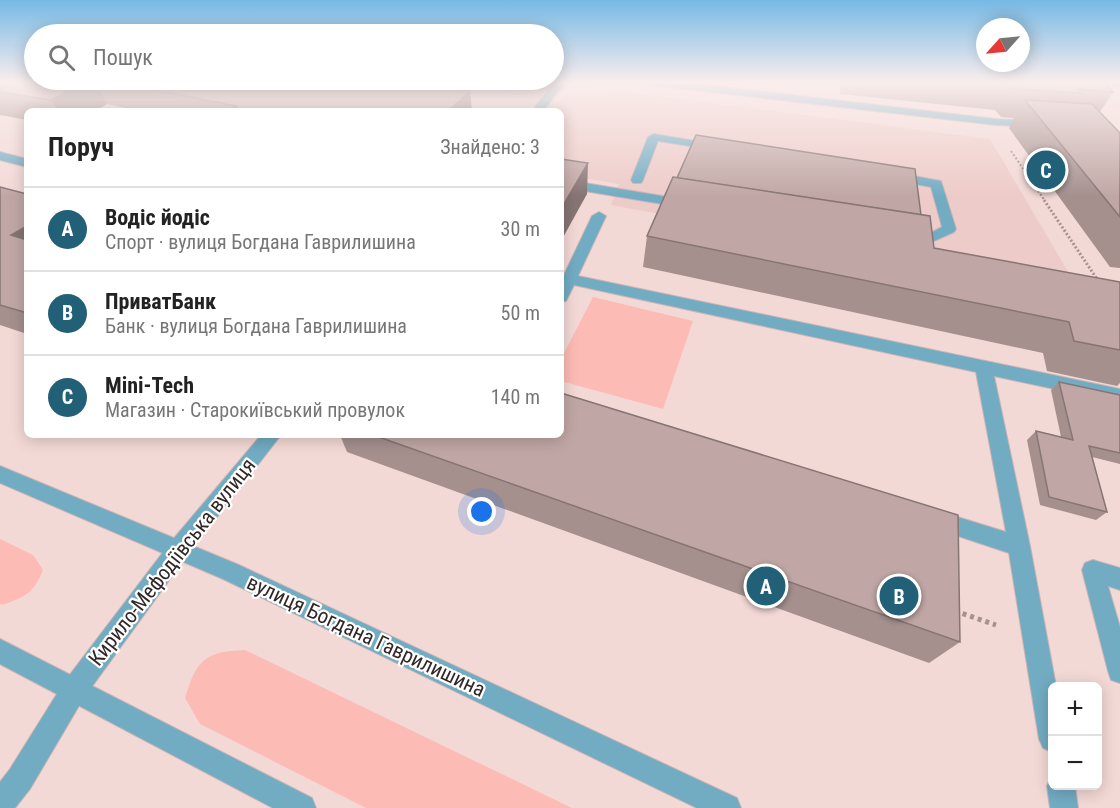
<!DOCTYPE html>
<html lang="uk">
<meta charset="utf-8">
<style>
:root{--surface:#fff;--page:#f6f6f6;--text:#222;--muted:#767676;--line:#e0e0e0;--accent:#216076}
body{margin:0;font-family:"Roboto Condensed",sans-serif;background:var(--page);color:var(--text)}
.controls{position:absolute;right:18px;bottom:18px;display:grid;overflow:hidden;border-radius:9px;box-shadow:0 3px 15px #0003}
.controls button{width:54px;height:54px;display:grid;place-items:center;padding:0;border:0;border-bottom:2px solid var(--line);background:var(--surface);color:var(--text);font:30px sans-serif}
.compass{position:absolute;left:976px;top:18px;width:54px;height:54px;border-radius:50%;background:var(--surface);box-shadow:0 3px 15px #0003;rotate:243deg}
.you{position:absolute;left:482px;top:512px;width:21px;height:21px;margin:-15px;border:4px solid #fff;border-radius:50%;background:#1a73e8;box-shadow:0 0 0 9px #1a73e833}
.badge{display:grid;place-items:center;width:39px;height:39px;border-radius:50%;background:var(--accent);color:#fff;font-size:20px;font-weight:700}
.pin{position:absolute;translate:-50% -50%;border:3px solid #fff;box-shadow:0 2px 6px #0006}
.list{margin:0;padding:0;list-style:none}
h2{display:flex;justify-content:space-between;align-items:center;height:78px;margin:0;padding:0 24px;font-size:26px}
h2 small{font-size:20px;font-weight:400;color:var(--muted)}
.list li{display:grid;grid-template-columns:39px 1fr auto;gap:18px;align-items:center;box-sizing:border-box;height:84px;padding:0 24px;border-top:2px solid var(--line)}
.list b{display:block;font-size:22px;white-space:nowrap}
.list p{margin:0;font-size:20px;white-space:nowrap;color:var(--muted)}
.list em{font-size:20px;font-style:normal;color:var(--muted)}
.icon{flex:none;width:33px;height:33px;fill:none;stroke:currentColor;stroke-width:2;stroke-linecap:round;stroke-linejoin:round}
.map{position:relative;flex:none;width:1120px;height:808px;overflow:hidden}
.search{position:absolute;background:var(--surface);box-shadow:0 3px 15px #0003;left:24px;top:24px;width:540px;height:66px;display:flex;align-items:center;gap:15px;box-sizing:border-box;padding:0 21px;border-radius:33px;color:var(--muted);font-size:22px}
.panel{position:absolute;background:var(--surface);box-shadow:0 3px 15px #0003;left:24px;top:108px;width:540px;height:330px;border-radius:9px}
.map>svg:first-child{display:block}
.built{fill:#edcbc8}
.green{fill:#fdbbb5}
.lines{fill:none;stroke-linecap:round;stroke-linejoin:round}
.service-casing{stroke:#ccb5b3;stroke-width:2}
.minor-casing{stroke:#ccb5b3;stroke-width:2}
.tertiary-casing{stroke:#ccb5b3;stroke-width:2}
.path-far2{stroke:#a5928f;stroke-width:2;stroke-dasharray:2 2;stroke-linecap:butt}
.path-far1{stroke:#a5928f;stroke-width:3;stroke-dasharray:2 2;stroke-linecap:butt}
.path{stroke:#a5928f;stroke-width:5;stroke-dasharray:4 4;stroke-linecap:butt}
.service{fill:#72acc3;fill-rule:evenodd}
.minor{fill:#72acc3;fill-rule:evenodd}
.tertiary{fill:#72acc3;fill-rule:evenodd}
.wall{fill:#a5908e}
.shaded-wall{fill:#867574}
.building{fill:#c0a7a5;stroke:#867574;stroke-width:1.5}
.labels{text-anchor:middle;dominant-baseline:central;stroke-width:4.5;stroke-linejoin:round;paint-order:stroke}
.near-street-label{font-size:21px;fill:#312726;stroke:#fff}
</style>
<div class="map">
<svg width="1120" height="808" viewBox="0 0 1120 808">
<rect width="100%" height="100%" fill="#f3d9d6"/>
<path class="built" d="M 571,85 L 990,139 L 1080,292 L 611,205 L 619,184 L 561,174 L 561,111 L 553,111 Z"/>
<g class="green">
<path d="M 593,297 L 693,321 L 663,409 L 561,381 L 561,359 Z"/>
<path d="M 0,539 L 33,555 L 43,570 C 34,593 25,597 2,605 L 0,604 Z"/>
<path d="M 245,650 L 572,808 L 366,808 L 200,724 L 185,698 C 197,659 204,652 245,650 Z"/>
</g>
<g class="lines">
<g class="service-casing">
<g id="service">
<path d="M 1100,82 L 1120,82 L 1120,87 Z"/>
<path d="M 654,134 L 714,144 L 720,147 L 714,150 L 658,141 L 643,180 L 641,183 L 633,183 L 631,180 L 648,137 Z"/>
<path d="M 0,152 L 27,159 L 27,167 L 0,160 Z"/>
<path d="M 892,172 L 941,181 L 956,229 L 954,232 L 923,246 L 904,243 L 902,240 L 904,237 L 921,238 L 942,227 L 931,187 L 888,179 L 886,176 Z"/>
<path d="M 561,179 L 686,200 L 693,204 L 686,208 L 561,187 Z"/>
<path d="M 599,212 L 606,216 L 578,276 L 1120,389 L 1120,403 L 994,376 L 1030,546 L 1056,686 L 1052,686 L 1052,752 L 1043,748 L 1039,739 L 1009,553 L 928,526 L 925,519 L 928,512 L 935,510 L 1006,532 L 976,372 L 574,285 L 566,301 L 561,302 L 562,279 L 592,216 Z"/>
<path d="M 1093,560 L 1120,568 L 1120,590 L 1108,586 L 1120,627 L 1120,683 L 1111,680 L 1108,671 L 1082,570 L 1085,563 Z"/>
<path d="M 74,677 L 83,681 L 87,690 L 83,699 L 30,789 L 15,808 L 0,808 L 0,782 L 10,769 L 65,681 Z"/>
<path d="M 1051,776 L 1052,786 L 1075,786 L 1078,808 L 1050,808 L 1047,786 Z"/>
</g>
</g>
<g class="minor-casing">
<g id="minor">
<path d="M 555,82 L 566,82 L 543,111 L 532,111 Z"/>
<path d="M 646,82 L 681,82 L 996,119 L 1037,121 L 1043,124 L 1037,127 L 996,125 L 651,85 Z"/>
<path d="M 261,435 L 281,435 L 186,557 L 83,699 L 74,703 L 65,699 L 61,690 L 65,681 L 170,543 Z"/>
</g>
</g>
<g class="tertiary-casing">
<g id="tertiary">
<path d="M 0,466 L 239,565 L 737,798 L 741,808 L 697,808 L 223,579 L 0,483 Z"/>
<path d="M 0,639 L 312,798 L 316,808 L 273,808 L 0,664 Z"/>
</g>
</g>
<path class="path-far2" d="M 1011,151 L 1045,201"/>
<path class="path-far1" d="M 1044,200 L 1099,282"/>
<path class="path" d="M 955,611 L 996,625"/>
<use href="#service" class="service"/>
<use href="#minor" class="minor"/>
<use href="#tertiary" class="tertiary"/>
</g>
<g class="wall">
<path d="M 0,82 L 408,82 L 472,111 L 140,111 L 107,104 L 95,111 L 27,111 L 27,120 L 0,115 Z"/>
<path d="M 841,82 L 1105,82 L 1113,92 L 1100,112 L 1120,133 L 1120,268 L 1110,267 L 1009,128 L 1014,118 L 1001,117 L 995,110 L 840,94 Z"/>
<path d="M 677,178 L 921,215 L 934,248 L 1120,282 L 1120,383 L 1117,386 L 1047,371 L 1043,353 L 643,267 L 647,236 Z"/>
<path d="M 0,187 L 27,194 L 27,334 L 0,325 Z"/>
<path d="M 1059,382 L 1120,395 L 1120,464 L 1092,457 L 1107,512 L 1096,520 L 1040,505 L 1027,440 L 1036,431 L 1061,437 L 1051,390 Z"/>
<path d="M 340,435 L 561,435 L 960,642 L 929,663 L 347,452 Z"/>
</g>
<g class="shaded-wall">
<path d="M 85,82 L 95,82 L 107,104 L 95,111 L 58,111 L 51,100 Z"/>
<path d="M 470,91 L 472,111 L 448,111 Z"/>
<path d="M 588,163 L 587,194 L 561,241 L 561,209 Z"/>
<path d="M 27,226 L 27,255 L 11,235 Z"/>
</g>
<g class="building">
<path d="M 0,82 L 85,82 L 51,100 L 0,92 Z"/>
<path d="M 113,82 L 232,82 L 258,87 L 281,87 L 284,85 L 280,82 L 409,82 L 470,91 L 448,111 L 242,111 L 232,109 L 237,106 Z"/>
<path d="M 1009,82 L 1105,82 L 1113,92 L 1077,89 L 1081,93 L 1016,89 Z"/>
<path d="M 1025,100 L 1092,104 L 1120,133 L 1120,217 Z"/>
<path d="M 696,135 L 915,169 L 921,215 L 677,178 Z"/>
<path d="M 561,159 L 588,163 L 561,209 Z"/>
<path d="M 673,177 L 930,216 L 934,248 L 1120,282 L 1120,350 L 1074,341 L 1069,322 L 647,236 Z"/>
<path d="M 0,187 L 27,194 L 27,226 L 11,235 L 27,240 L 27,313 L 0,305 Z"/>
<path d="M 1059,382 L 1120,395 L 1120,453 L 1089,446 L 1107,512 L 1049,497 L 1036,431 L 1073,440 Z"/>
<path d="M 561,393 L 958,515 L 960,642 L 373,435 L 561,435 Z"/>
</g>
<linearGradient id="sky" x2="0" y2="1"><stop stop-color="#76b9e5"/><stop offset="0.42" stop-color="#faeeed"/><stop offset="1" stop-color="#faeeed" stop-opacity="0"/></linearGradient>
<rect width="1120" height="196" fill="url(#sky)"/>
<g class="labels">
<g class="near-street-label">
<text transform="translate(172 562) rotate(-52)">Кирило-Мефодіївська вулиця</text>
<text transform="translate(366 636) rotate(25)">вулиця Богдана Гаврилишина</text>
</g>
</g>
</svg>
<div class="controls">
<button>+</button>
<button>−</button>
</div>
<svg class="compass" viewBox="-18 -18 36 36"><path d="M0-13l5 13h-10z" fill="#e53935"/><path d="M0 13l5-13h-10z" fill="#767676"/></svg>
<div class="you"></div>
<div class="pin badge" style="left:766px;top:586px">A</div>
<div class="pin badge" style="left:899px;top:596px">B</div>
<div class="pin badge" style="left:1046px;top:170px">C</div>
<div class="search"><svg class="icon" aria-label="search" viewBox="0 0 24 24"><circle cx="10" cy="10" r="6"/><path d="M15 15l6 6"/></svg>Пошук</div>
<section class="panel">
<h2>Поруч<small>Знайдено: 3</small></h2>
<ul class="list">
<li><span class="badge">A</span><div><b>Водіс йодіс</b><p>Спорт · вулиця Богдана Гаврилишина</p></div><em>30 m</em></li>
<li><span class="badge">B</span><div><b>ПриватБанк</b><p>Банк · вулиця Богдана Гаврилишина</p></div><em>50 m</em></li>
<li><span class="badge">C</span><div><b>Mini-Tech</b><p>Магазин · Старокиївський провулок</p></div><em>140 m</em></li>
</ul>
</section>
</div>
